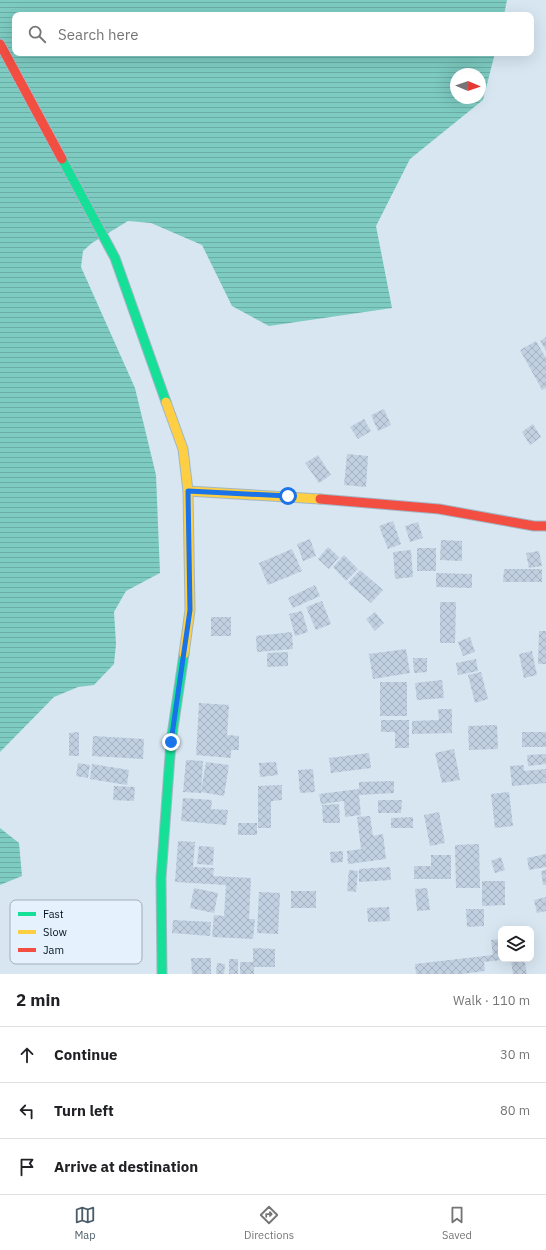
<!DOCTYPE html>
<meta charset="utf-8">
<style>
:root{--surface:#fff;--page:#f6f6f6;--text:#202124;--muted:#757577;--line:#e0e0e0;--accent:#4b5c69}
body{margin:0;font-family:"IBM Plex Sans",sans-serif;background:var(--page);color:var(--text)}
.controls{position:absolute;right:12px;bottom:12px;display:grid;overflow:hidden;border-radius:8px;box-shadow:0 4px 16px #0002}
.controls button{width:36px;height:36px;display:grid;place-items:center;padding:0;border:0;border-bottom:1px solid var(--line);background:var(--surface);color:var(--text);font:20px sans-serif}
.compass{position:absolute;left:450px;top:68px;width:36px;height:36px;border-radius:50%;background:var(--surface);box-shadow:0 4px 16px #0002;rotate:92deg}
.stop{position:absolute;width:12px;height:12px;margin:-9px;border:3px solid #1a73e8;border-radius:50%;background:#fff}
.stop.end{background:#1a73e8;border-color:#fff;box-shadow:0 1px 4px #0008}
.list{margin:0;padding:0;list-style:none}
h2{display:flex;justify-content:space-between;align-items:center;height:52px;margin:0;padding:0 16px;font-size:17px}
h2 small{font-size:13px;font-weight:400;color:var(--muted)}
.list li{display:grid;grid-template-columns:26px 1fr auto;gap:12px;align-items:center;box-sizing:border-box;height:56px;padding:0 16px;border-top:1px solid var(--line)}
.list b{display:block;font-size:15px;white-space:nowrap}
.list em{font-size:13px;font-style:normal;color:var(--muted)}
.icon{flex:none;width:22px;height:22px;fill:none;stroke:currentColor;stroke-width:2;stroke-linecap:round;stroke-linejoin:round}
.map{position:relative;flex:none;width:546px;height:974px;overflow:hidden}
.search{position:absolute;background:var(--surface);box-shadow:0 4px 16px #0002;left:12px;right:12px;top:12px;height:44px;display:flex;align-items:center;gap:10px;box-sizing:border-box;padding:0 14px;border-radius:8px;color:var(--muted);font-size:15px}
.sheet{height:220px;background:var(--surface)}
nav{display:flex;justify-content:space-around;align-items:center;box-sizing:border-box;height:56px;border-top:1px solid var(--line);background:var(--surface);font-size:11px;color:var(--muted)}
nav a{display:grid;justify-items:center;gap:2px}
nav .on{color:var(--accent)}
.map>svg:first-child{display:block}
.water{fill:url(#water-rules);fill-rule:evenodd}
.building{fill:url(#building-cross-hatch)}
.lines{fill:none;stroke-linecap:round;stroke-linejoin:round}
.fast-casing{stroke:#a2b7c5;stroke-width:11}
.slow-casing{stroke:#a2b7c5;stroke-width:11}
.jam-casing{stroke:#a2b7c5;stroke-width:11}
.fast{stroke:#16e098;stroke-width:9}
.slow{stroke:#ffcf43;stroke-width:9}
.jam{stroke:#f24e42;stroke-width:9}
.route{stroke:#1a73e8;stroke-width:5}
.key{fill:#e5f2fd;stroke:#a0afbb;stroke-width:1}
.key-label{font-size:11px;fill:#001220}
</style>
<div class="map">
<svg width="546" height="974" viewBox="0 0 546 974">
<defs>
<pattern id="water-rules" width="6" height="5" patternUnits="userSpaceOnUse"><rect width="6" height="5" fill="#7dcbc1"/><path d="M0 2.5h6" fill="none" stroke="#6aada6"/></pattern>
<pattern id="building-cross-hatch" width="8" height="8" patternUnits="userSpaceOnUse"><rect width="8" height="8" fill="#c1d0e1"/><path d="M0 0l8 8M0 8l8-8" fill="none" stroke="#a4b2c1"/></pattern>
</defs>
<rect width="100%" height="100%" fill="#d7e6f1"/>
<g class="water">
<path d="M 0,0 L 507,0 L 504,15 L 15,15 L 15,53 L 495,53 L 483,100 L 410,159 L 376,226 L 392,308 L 269,326 L 232,306 L 202,245 L 151,223 L 128,221 L 92,243 L 83,251 L 81,267 L 135,388 L 156,475 L 160,573 L 126,591 L 114,612 L 116,644 L 114,664 L 94,685 L 78,687 L 54,697 L 0,752 ZM 456,74 L 480,74 L 480,98 L 456,98 Z"/>
<path d="M 0,828 L 19,843 L 22,876 L 0,885 Z"/>
</g>
<g class="building">
<path d="M 546,337 L 546,351 L 540,341 Z"/>
<path d="M 536,341 L 546,358 L 546,388 L 542,390 L 520,350 Z"/>
<path d="M 384,409 L 391,425 L 378,431 L 371,415 Z"/>
<path d="M 364,419 L 371,431 L 358,439 L 350,427 Z"/>
<path d="M 533,424 L 541,437 L 530,445 L 522,432 Z"/>
<path d="M 347,454 L 368,456 L 366,487 L 344,485 Z"/>
<path d="M 318,455 L 331,475 L 319,483 L 305,463 Z"/>
<path d="M 393,521 L 401,544 L 388,549 L 379,526 Z"/>
<path d="M 418,522 L 423,538 L 410,542 L 405,526 Z"/>
<path d="M 310,539 L 316,556 L 303,561 L 297,544 Z"/>
<path d="M 441,540 L 462,541 L 462,561 L 440,560 Z"/>
<path d="M 328,547 L 339,557 L 329,569 L 318,559 Z"/>
<rect x="417" y="548" width="19" height="23"/>
<path d="M 292,549 L 302,571 L 268,585 L 259,563 Z"/>
<path d="M 411,550 L 413,577 L 395,579 L 393,552 Z"/>
<path d="M 539,551 L 542,566 L 529,568 L 526,553 Z"/>
<path d="M 344,555 L 358,569 L 346,581 L 333,567 Z"/>
<path d="M 504,569 L 542,569 L 542,582 L 503,582 Z"/>
<path d="M 360,570 L 383,590 L 371,603 L 348,583 Z"/>
<path d="M 436,573 L 472,574 L 472,588 L 436,587 Z"/>
<path d="M 315,585 L 320,596 L 293,608 L 288,598 Z"/>
<path d="M 322,601 L 331,624 L 316,630 L 306,607 Z"/>
<path d="M 440,602 L 456,602 L 455,643 L 440,643 Z"/>
<path d="M 302,611 L 308,632 L 295,636 L 289,614 Z"/>
<path d="M 375,612 L 384,623 L 375,631 L 366,619 Z"/>
<rect x="211" y="617" width="20" height="19"/>
<path d="M 539,631 L 546,631 L 546,664 L 538,664 Z"/>
<path d="M 292,632 L 293,649 L 257,652 L 256,636 Z"/>
<path d="M 470,637 L 475,652 L 463,656 L 458,642 Z"/>
<path d="M 406,649 L 410,673 L 373,679 L 369,654 Z"/>
<path d="M 532,651 L 537,675 L 524,678 L 519,654 Z"/>
<path d="M 288,652 L 288,666 L 267,667 L 267,653 Z"/>
<path d="M 413,658 L 427,658 L 427,672 L 414,673 Z"/>
<path d="M 476,659 L 478,671 L 458,675 L 456,663 Z"/>
<path d="M 481,672 L 488,699 L 475,703 L 468,675 Z"/>
<path d="M 442,680 L 444,698 L 417,700 L 415,683 Z"/>
<rect x="380" y="682" width="27" height="34"/>
<path d="M 199,703 L 229,705 L 227,735 L 239,736 L 239,750 L 231,750 L 231,758 L 196,755 Z"/>
<path d="M 438,709 L 452,709 L 452,733 L 412,734 L 412,721 L 439,720 Z"/>
<path d="M 381,720 L 409,720 L 409,748 L 395,748 L 395,732 L 381,732 Z"/>
<path d="M 497,725 L 498,749 L 469,750 L 468,726 Z"/>
<path d="M 79,732 L 79,756 L 69,756 L 69,733 Z"/>
<rect x="522" y="732" width="24" height="15"/>
<path d="M 93,736 L 144,739 L 143,759 L 92,756 Z"/>
<path d="M 454,749 L 460,780 L 442,783 L 435,753 Z"/>
<path d="M 369,753 L 371,768 L 331,773 L 329,758 Z"/>
<path d="M 546,754 L 546,764 L 528,766 L 527,755 Z"/>
<path d="M 186,760 L 203,761 L 201,793 L 183,792 Z"/>
<path d="M 206,762 L 229,765 L 224,796 L 201,792 Z"/>
<path d="M 276,762 L 278,775 L 260,777 L 259,763 Z"/>
<path d="M 78,763 L 90,765 L 88,778 L 76,776 Z"/>
<path d="M 92,764 L 129,770 L 127,785 L 90,779 Z"/>
<path d="M 524,765 L 524,771 L 546,769 L 546,783 L 512,786 L 510,766 Z"/>
<path d="M 313,769 L 315,792 L 300,793 L 298,770 Z"/>
<path d="M 394,781 L 394,793 L 359,795 L 361,815 L 345,817 L 344,801 L 321,804 L 319,794 L 359,789 L 359,782 Z"/>
<path d="M 282,785 L 282,800 L 271,801 L 271,828 L 258,828 L 258,786 Z"/>
<path d="M 114,786 L 135,787 L 134,801 L 113,800 Z"/>
<path d="M 509,792 L 513,826 L 495,828 L 491,794 Z"/>
<path d="M 183,798 L 212,800 L 211,809 L 228,810 L 226,825 L 181,821 Z"/>
<path d="M 378,800 L 402,800 L 401,813 L 378,813 Z"/>
<path d="M 339,804 L 340,823 L 323,823 L 322,805 Z"/>
<path d="M 439,812 L 445,843 L 430,846 L 424,815 Z"/>
<path d="M 370,816 L 373,836 L 383,834 L 386,859 L 348,864 L 347,851 L 361,849 L 357,817 Z"/>
<path d="M 413,817 L 413,828 L 391,828 L 391,818 Z"/>
<rect x="238" y="823" width="19" height="12"/>
<path d="M 178,841 L 195,842 L 193,867 L 214,868 L 213,876 L 251,878 L 249,919 L 255,919 L 253,939 L 212,937 L 214,915 L 224,916 L 226,885 L 175,882 Z"/>
<path d="M 479,844 L 480,888 L 456,888 L 455,845 Z"/>
<path d="M 199,846 L 214,847 L 213,865 L 197,864 Z"/>
<path d="M 343,851 L 343,862 L 331,863 L 330,852 Z"/>
<path d="M 546,854 L 546,867 L 529,870 L 527,858 Z"/>
<path d="M 431,855 L 451,855 L 451,879 L 414,879 L 414,866 L 431,866 Z"/>
<path d="M 501,857 L 505,870 L 495,873 L 491,861 Z"/>
<path d="M 390,867 L 391,880 L 359,882 L 359,869 Z"/>
<path d="M 349,870 L 358,871 L 356,892 L 347,891 Z"/>
<path d="M 546,870 L 546,885 L 543,885 L 541,871 Z"/>
<path d="M 482,881 L 505,881 L 505,905 L 482,906 Z"/>
<path d="M 194,888 L 218,893 L 214,913 L 190,908 Z"/>
<path d="M 427,888 L 430,910 L 417,911 L 415,889 Z"/>
<rect x="291" y="891" width="25" height="17"/>
<path d="M 259,892 L 280,893 L 278,934 L 257,933 Z"/>
<path d="M 546,897 L 546,911 L 537,913 L 534,900 Z"/>
<path d="M 389,907 L 390,921 L 368,922 L 367,908 Z"/>
<path d="M 466,909 L 484,909 L 484,926 L 467,927 Z"/>
<path d="M 173,920 L 211,922 L 210,936 L 172,933 Z"/>
<path d="M 501,939 L 501,960 L 484,962 L 485,971 L 462,974 L 416,974 L 415,964 L 493,955 L 491,940 Z"/>
<path d="M 253,948 L 275,949 L 275,967 L 254,967 L 254,974 L 240,974 L 240,962 L 253,962 Z"/>
<path d="M 191,958 L 211,958 L 211,974 L 192,974 Z"/>
<rect x="229" y="959" width="9" height="15"/>
<path d="M 524,959 L 527,974 L 513,974 L 511,960 Z"/>
<path d="M 217,963 L 225,964 L 224,974 L 216,974 Z"/>
</g>
<g class="lines">
<g class="fast-casing">
<g id="fast">
<path d="M 62,159 L 115,258 L 166,402"/>
<path d="M 162,974 L 161,878 L 171,742 L 184,654"/>
</g>
</g>
<g class="slow-casing">
<g id="slow">
<path d="M 166,402 L 183,449 L 188,491 L 190,610 L 184,654"/>
<path d="M 188,491 L 320,499"/>
</g>
</g>
<g class="jam-casing">
<g id="jam">
<path d="M 0,44 L 62,159"/>
<path d="M 320,499 L 439,509 L 534,526 L 546,526"/>
</g>
</g>
<use href="#fast" class="fast"/>
<use href="#slow" class="slow"/>
<use href="#jam" class="jam"/>
</g>
<g class="lines">
<path class="route" d="M 171,742 L 190,610 L 188,491 L 288,496"/>
</g>
<rect x="10" y="900" width="132" height="64" rx="6" class="key"/>
<rect x="18" y="912" width="18" height="4" fill="#16e098"/>
<rect x="18" y="930" width="18" height="4" fill="#ffcf43"/>
<rect x="18" y="948" width="18" height="4" fill="#f24e42"/>
<g class="key-label">
<text x="43" y="918">Fast</text>
<text x="43" y="936">Slow</text>
<text x="43" y="954">Jam</text>
</g>
</svg>
<div class="controls">
<button><svg class="icon" aria-label="layers" viewBox="0 0 24 24"><path d="M12 4l9 5-9 5-9-5zM3 14l9 5 9-5"/></svg></button>
</div>
<svg class="compass" viewBox="-18 -18 36 36"><path d="M0-13l5 13h-10z" fill="#e53935"/><path d="M0 13l5-13h-10z" fill="#757577"/></svg>
<div class="stop" style="left:288px;top:496px"></div>
<div class="stop end" style="left:171px;top:742px"></div>
<div class="search"><svg class="icon" aria-label="search" viewBox="0 0 24 24"><circle cx="10" cy="10" r="6"/><path d="M15 15l6 6"/></svg>Search here</div>
</div>
<section class="sheet">
<h2>2 min<small>Walk · 110 m</small></h2>
<ul class="list">
<li><svg class="icon" aria-label="ahead" viewBox="0 0 24 24"><path d="M12 20V5M6 11l6-6 6 6"/></svg><div><b>Continue</b></div><em>30 m</em></li>
<li><svg class="icon" aria-label="left" viewBox="0 0 24 24"><path d="M17 20v-9H6M10 6l-5 5 5 5"/></svg><div><b>Turn left</b></div><em>80 m</em></li>
<li><svg class="icon" aria-label="arrive" viewBox="0 0 24 24"><path d="M6 21V4h12l-3 4 3 4H6"/></svg><div><b>Arrive at destination</b></div></li>
</ul>
</section>
<nav>
<a class="on"><svg class="icon" aria-label="map" viewBox="0 0 24 24"><path d="M3 6l6-2 6 2 6-2v14l-6 2-6-2-6 2zM9 4v14M15 6v14"/></svg>Map</a>
<a><svg class="icon" aria-label="directions" viewBox="0 0 24 24"><path d="M12 3l9 9-9 9-9-9zM9 14v-3h6M13 9l2 2-2 2"/></svg>Directions</a>
<a><svg class="icon" aria-label="saved" viewBox="0 0 24 24"><path d="M7 4h10v16l-5-4-5 4z"/></svg>Saved</a>
</nav>
